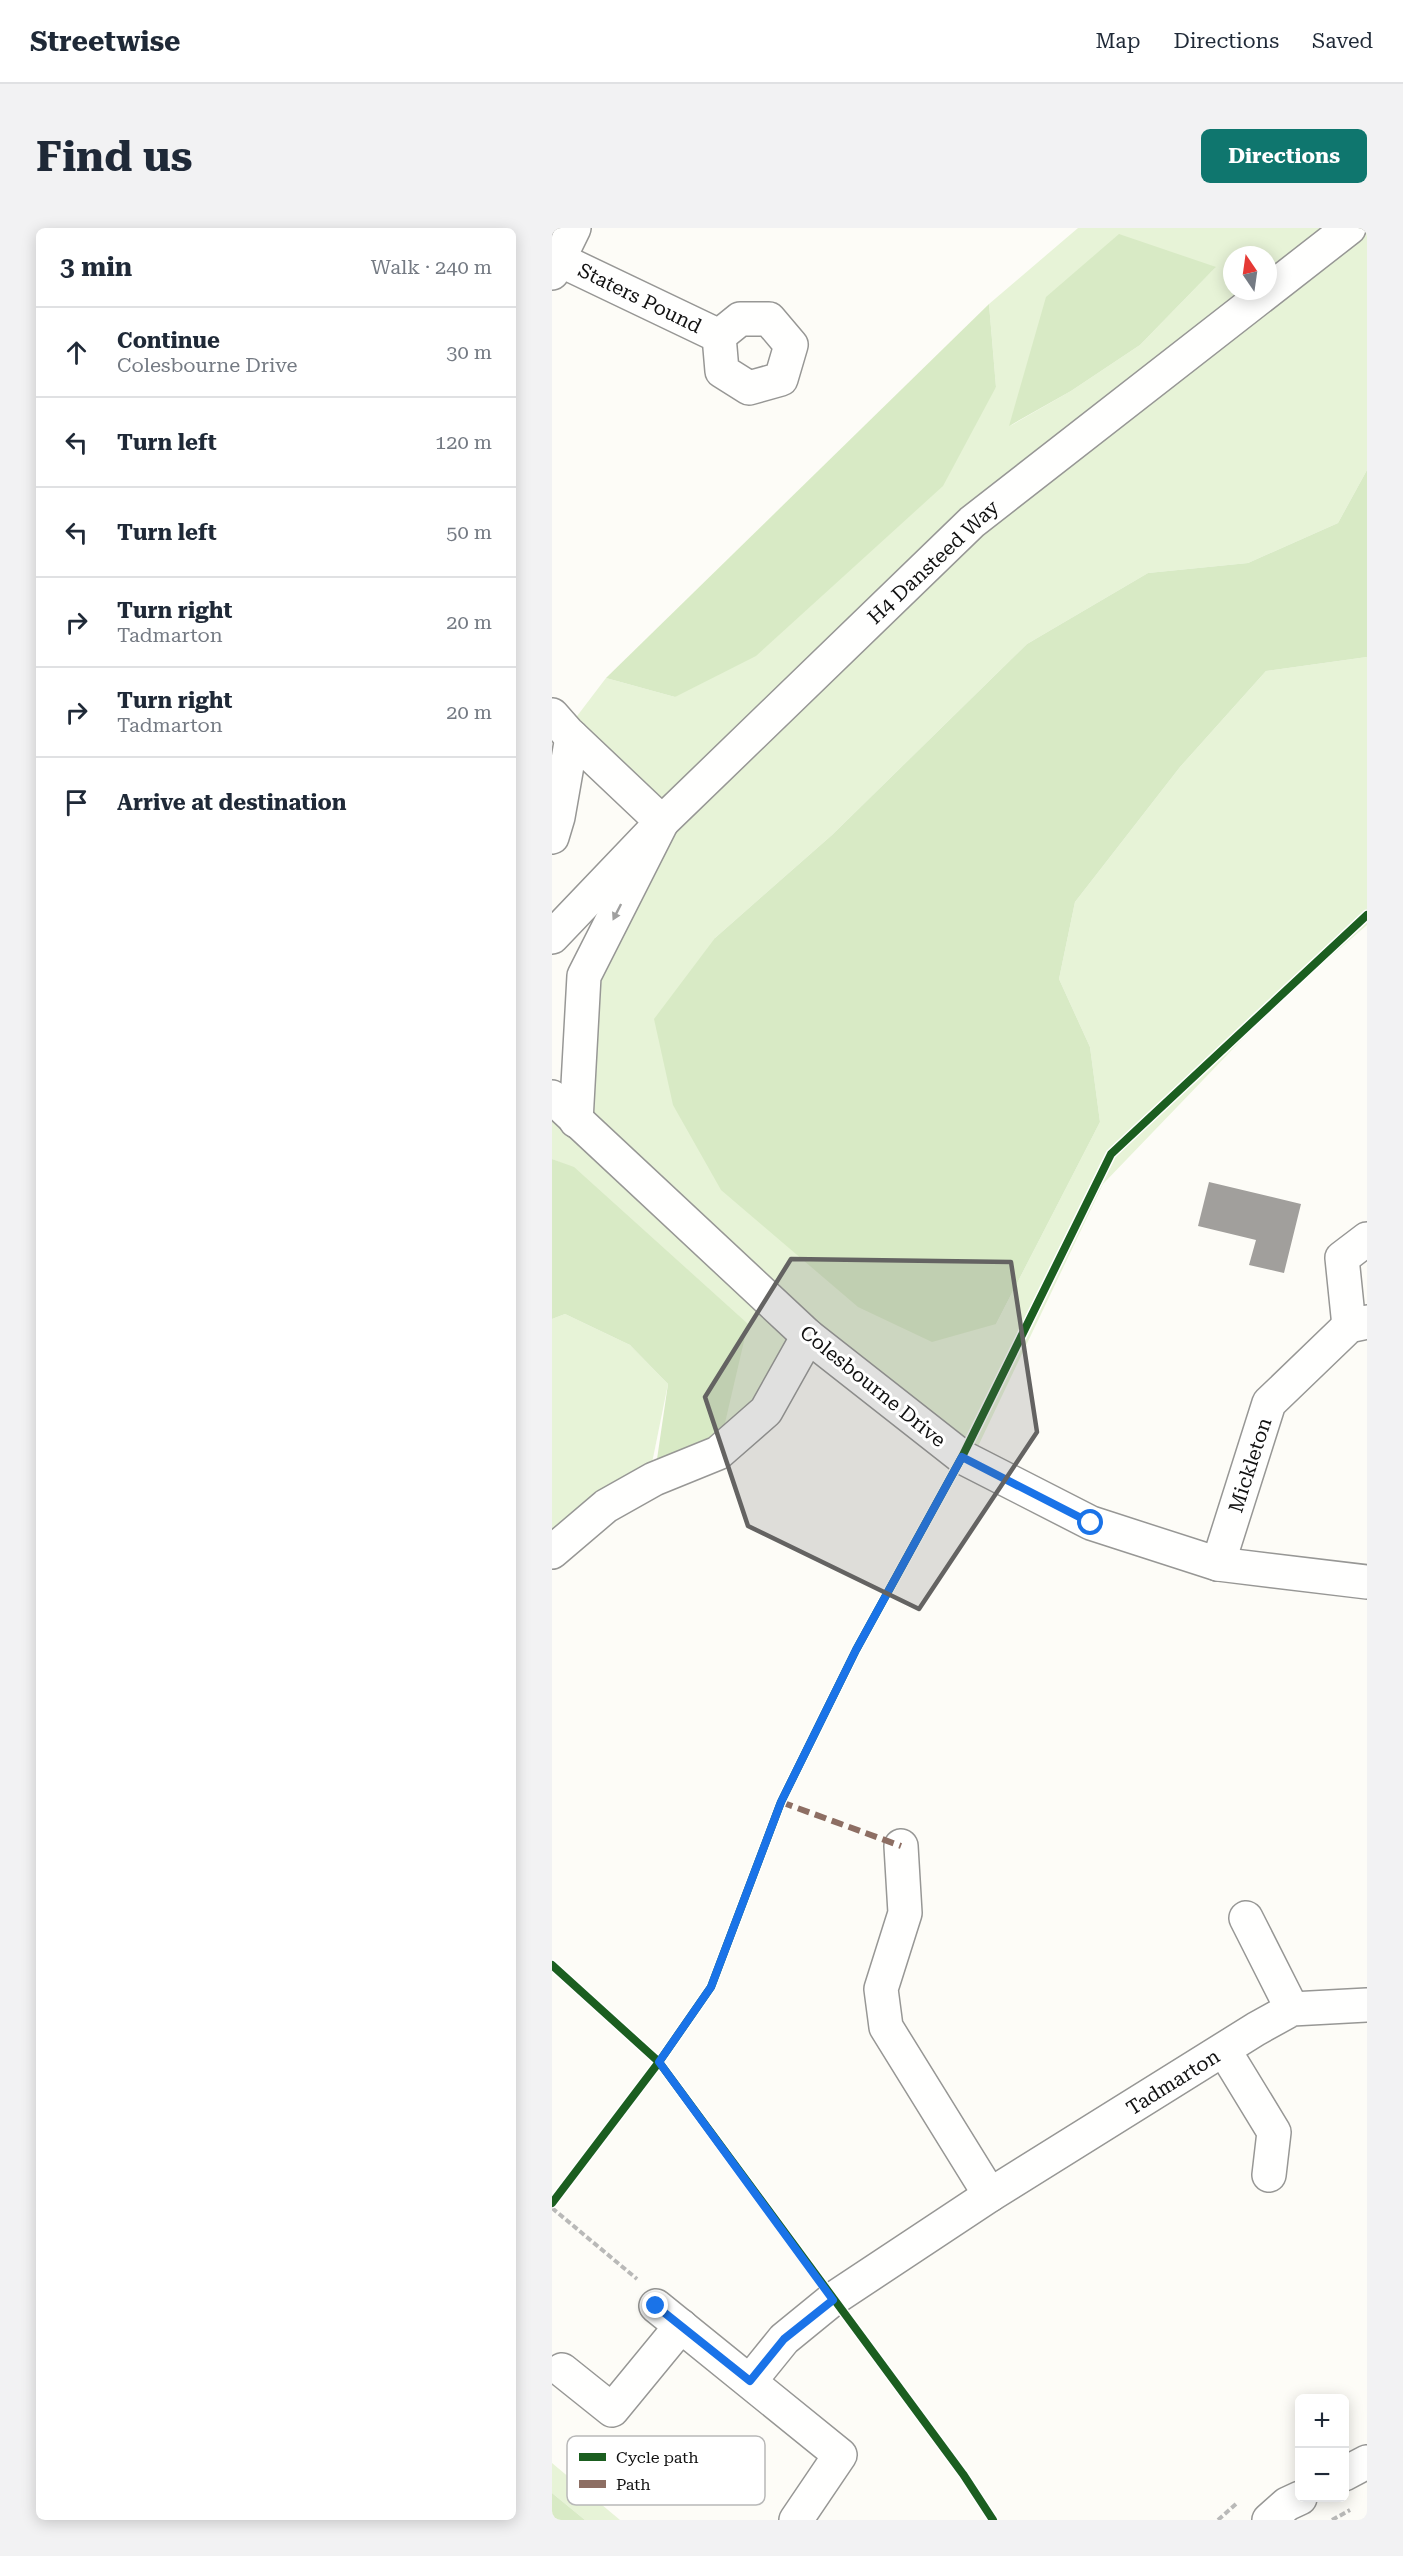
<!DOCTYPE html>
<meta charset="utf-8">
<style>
:root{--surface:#fff;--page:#f2f2f3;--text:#1f2937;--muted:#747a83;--line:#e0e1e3;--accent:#0f766e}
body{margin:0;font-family:"Roboto Serif",serif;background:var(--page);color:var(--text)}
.controls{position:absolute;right:18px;bottom:18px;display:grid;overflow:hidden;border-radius:9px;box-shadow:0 3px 15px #0003}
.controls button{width:54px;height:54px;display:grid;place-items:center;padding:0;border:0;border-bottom:2px solid var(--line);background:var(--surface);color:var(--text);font:30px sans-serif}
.compass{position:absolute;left:671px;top:18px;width:54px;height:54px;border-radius:50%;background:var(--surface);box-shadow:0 3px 15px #0003;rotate:347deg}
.stop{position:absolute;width:18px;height:18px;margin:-14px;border:4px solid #1a73e8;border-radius:50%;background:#fff}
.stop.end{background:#1a73e8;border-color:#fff;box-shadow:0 2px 6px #0008}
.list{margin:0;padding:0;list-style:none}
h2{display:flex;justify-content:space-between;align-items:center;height:78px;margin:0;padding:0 24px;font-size:26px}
h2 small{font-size:20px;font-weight:400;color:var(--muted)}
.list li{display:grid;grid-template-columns:39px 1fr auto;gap:18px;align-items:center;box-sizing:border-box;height:90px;padding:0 24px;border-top:2px solid var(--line)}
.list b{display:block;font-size:22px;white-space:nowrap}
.list p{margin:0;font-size:20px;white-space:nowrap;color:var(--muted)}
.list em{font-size:20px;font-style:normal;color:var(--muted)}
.icon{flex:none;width:33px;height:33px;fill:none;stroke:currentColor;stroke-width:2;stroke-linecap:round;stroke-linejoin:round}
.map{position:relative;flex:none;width:815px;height:2292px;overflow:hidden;border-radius:9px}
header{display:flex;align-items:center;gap:36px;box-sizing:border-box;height:84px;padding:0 30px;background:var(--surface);border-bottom:2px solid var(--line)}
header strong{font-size:28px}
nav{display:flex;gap:33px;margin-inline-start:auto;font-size:21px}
.intro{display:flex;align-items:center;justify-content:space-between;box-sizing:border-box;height:144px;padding:0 36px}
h1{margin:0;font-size:42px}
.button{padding:15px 27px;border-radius:9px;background:var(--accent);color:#fff;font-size:21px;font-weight:700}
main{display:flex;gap:36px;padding:0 36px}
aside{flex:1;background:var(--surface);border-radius:9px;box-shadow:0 3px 15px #0003}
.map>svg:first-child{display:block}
.green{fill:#e7f3d7;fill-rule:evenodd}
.forest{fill:#d8eac5}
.building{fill:#a19f9c}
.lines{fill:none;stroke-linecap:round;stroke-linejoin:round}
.minor-casing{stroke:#979795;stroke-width:36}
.path{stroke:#b9b9b8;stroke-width:4;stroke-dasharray:6 3;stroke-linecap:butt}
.minor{stroke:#fffffe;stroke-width:33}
.quiet{stroke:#8d6e63;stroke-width:6;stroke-dasharray:12 6;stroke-linecap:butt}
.cycleway-casing{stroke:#fff;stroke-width:11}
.cycleway{stroke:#1b5e20;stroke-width:8}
.oneway{fill:#a0a09f}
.route{stroke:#1a73e8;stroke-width:8}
.marked{fill:#646362;fill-opacity:0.2;stroke:#646362;stroke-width:4.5;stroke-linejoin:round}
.labels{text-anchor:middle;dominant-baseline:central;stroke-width:6;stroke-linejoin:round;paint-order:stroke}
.street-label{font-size:20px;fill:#111;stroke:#fff}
.key{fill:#fff;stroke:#b8b8b8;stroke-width:1.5}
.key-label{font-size:16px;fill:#111}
</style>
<header>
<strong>Streetwise</strong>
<nav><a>Map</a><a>Directions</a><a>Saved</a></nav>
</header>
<div class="intro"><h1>Find us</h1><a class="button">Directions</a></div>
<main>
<aside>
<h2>3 min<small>Walk · 240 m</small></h2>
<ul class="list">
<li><svg class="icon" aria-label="ahead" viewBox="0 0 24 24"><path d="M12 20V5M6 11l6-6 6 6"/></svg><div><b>Continue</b><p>Colesbourne Drive</p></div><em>30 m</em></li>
<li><svg class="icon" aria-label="left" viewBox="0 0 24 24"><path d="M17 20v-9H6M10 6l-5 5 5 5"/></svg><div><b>Turn left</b></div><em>120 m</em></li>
<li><svg class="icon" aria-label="left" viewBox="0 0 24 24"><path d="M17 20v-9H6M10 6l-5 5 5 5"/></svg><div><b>Turn left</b></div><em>50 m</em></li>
<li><svg class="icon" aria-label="right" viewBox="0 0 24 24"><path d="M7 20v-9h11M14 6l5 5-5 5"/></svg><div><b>Turn right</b><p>Tadmarton</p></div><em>20 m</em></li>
<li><svg class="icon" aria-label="right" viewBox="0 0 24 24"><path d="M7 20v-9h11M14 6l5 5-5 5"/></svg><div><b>Turn right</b><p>Tadmarton</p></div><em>20 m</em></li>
<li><svg class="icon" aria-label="arrive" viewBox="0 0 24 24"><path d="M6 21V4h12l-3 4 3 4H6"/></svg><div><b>Arrive at destination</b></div></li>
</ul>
</aside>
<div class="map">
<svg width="815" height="2292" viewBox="0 0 815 2292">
<rect width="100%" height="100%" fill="#fdfcf7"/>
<g class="green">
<path d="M 526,0 L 815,0 L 815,242 L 786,295 L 696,335 L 596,345 L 475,416 L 280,607 L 163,710 L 444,1096 L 548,894 L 538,819 L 507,751 L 523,674 L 628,539 L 714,443 L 815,429 L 815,697 L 726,774 L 551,956 L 419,1233 L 256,1108 L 166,1225 L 22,940 L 0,931 L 0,869 L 23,892 L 32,748 L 110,594 L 15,505 L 0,609 L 0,521 L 54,450 L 123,469 L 444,159 L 437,76 ZM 680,27 L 716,27 L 716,63 L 680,63 ZM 664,39 L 588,117 L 519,163 L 458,198 Z"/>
<path d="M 13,1086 L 78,1117 L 116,1156 L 100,1235 L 0,1316 L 0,1091 Z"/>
<path d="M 0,2235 L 68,2292 L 33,2292 L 0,2265 Z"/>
</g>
<g class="forest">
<path d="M 567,6 L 664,39 L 588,117 L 519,163 L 457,198 L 494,69 Z"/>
<path d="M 437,76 L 444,159 L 391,258 L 204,428 L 123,469 L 54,450 Z"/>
<path d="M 815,242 L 815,429 L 714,443 L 628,539 L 523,674 L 507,751 L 538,819 L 548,894 L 444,1096 L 380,1114 L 306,1079 L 169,962 L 121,877 L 102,791 L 163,710 L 280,607 L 475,416 L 596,345 L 696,335 L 786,295 Z"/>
<path d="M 0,931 L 22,939 L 196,1096 L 166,1225 L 104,1238 L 116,1156 L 78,1117 L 13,1086 L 0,1091 Z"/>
<path d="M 0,2265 L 33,2292 L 0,2292 Z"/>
</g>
<path class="building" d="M 657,954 L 749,976 L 732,1045 L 697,1037 L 704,1012 L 646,998 Z"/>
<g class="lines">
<g class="minor-casing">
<g id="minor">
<path d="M 8,32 L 167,108 L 170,143 L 197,160 L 229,151 L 239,117 L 217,91 L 188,91 L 167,108"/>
<path d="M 0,45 L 22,0"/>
<path d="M 0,487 L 15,504 L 110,594 L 32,748 L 24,893"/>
<path d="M 0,609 L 6,589 L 20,509"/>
<path d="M 0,709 L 110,594 L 420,294 L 797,0"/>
<path d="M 0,869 L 256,1108 L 410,1229 L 539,1295 L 666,1336 L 815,1354"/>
<path d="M 797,1098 L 790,1030 L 815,1011"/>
<path d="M 0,1324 L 54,1278 L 102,1251 L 166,1225 L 214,1183 L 256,1108"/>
<path d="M 666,1336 L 717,1175 L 797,1098 L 815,1094"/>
<path d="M 349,1618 L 353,1685 L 329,1761 L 334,1799 L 438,1967"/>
<path d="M 694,1690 L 740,1781"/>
<path d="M 672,1822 L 722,1904 L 717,1947"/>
<path d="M 104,2078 L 288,2227 L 244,2292"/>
<path d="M 10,2142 L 60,2182 L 129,2098"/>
<path d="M 198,2153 L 232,2111 L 281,2071 L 438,1967 L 704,1801 L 740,1781 L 815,1777"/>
<path d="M 792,2246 L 815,2234"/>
<path d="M 717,2292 L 735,2276 L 748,2270"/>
</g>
</g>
<g class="path">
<path d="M 0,1980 L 85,2051"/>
<path d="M 666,2292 L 684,2276"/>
<path d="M 780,2292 L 798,2282"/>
</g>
<use href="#minor" class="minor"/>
<path class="quiet" d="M 229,1574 L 349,1618"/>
<g class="cycleway-casing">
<g id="cycleway">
<path d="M 0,1737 L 107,1834 L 411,2246 L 441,2292"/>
<path d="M 0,1975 L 107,1834 L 159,1759 L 229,1574 L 304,1422 L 410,1229 L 559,926 L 815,687"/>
</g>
</g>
<use href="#cycleway" class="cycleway"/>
</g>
<defs><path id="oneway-solid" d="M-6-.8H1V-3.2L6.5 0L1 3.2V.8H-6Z" transform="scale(1.5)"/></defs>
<use class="oneway" href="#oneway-solid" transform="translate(65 684) rotate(117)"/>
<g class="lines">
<path class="route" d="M 104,2078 L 198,2153 L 232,2111 L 281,2072 L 107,1834 L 159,1759 L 229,1574 L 304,1422 L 410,1229 L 539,1295"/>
</g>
<path class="marked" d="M 239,1031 L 459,1034 L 485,1204 L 367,1381 L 196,1298 L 153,1169 Z"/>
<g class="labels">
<g class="street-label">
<text transform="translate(88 70) rotate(26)">Staters Pound</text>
<text transform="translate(381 334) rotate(-43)">H4 Dansteed Way</text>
<text transform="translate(321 1158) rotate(39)">Colesbourne Drive</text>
<text transform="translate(698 1237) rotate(-72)">Mickleton</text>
<text transform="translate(621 1854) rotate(-32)">Tadmarton</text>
</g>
</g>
<rect x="15" y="2208" width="198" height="69" rx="9" class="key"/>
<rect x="27" y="2225" width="27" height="8" fill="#1b5e20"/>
<rect x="27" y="2252" width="27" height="8" fill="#8d6e63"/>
<g class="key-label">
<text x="64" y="2235">Cycle path</text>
<text x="64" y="2262">Path</text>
</g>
</svg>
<div class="controls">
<button>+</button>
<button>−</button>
</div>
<svg class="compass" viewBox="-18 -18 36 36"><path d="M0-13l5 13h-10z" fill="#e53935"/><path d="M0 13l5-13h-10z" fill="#747a83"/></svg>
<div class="stop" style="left:539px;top:1295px"></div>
<div class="stop end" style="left:104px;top:2078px"></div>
</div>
</main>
